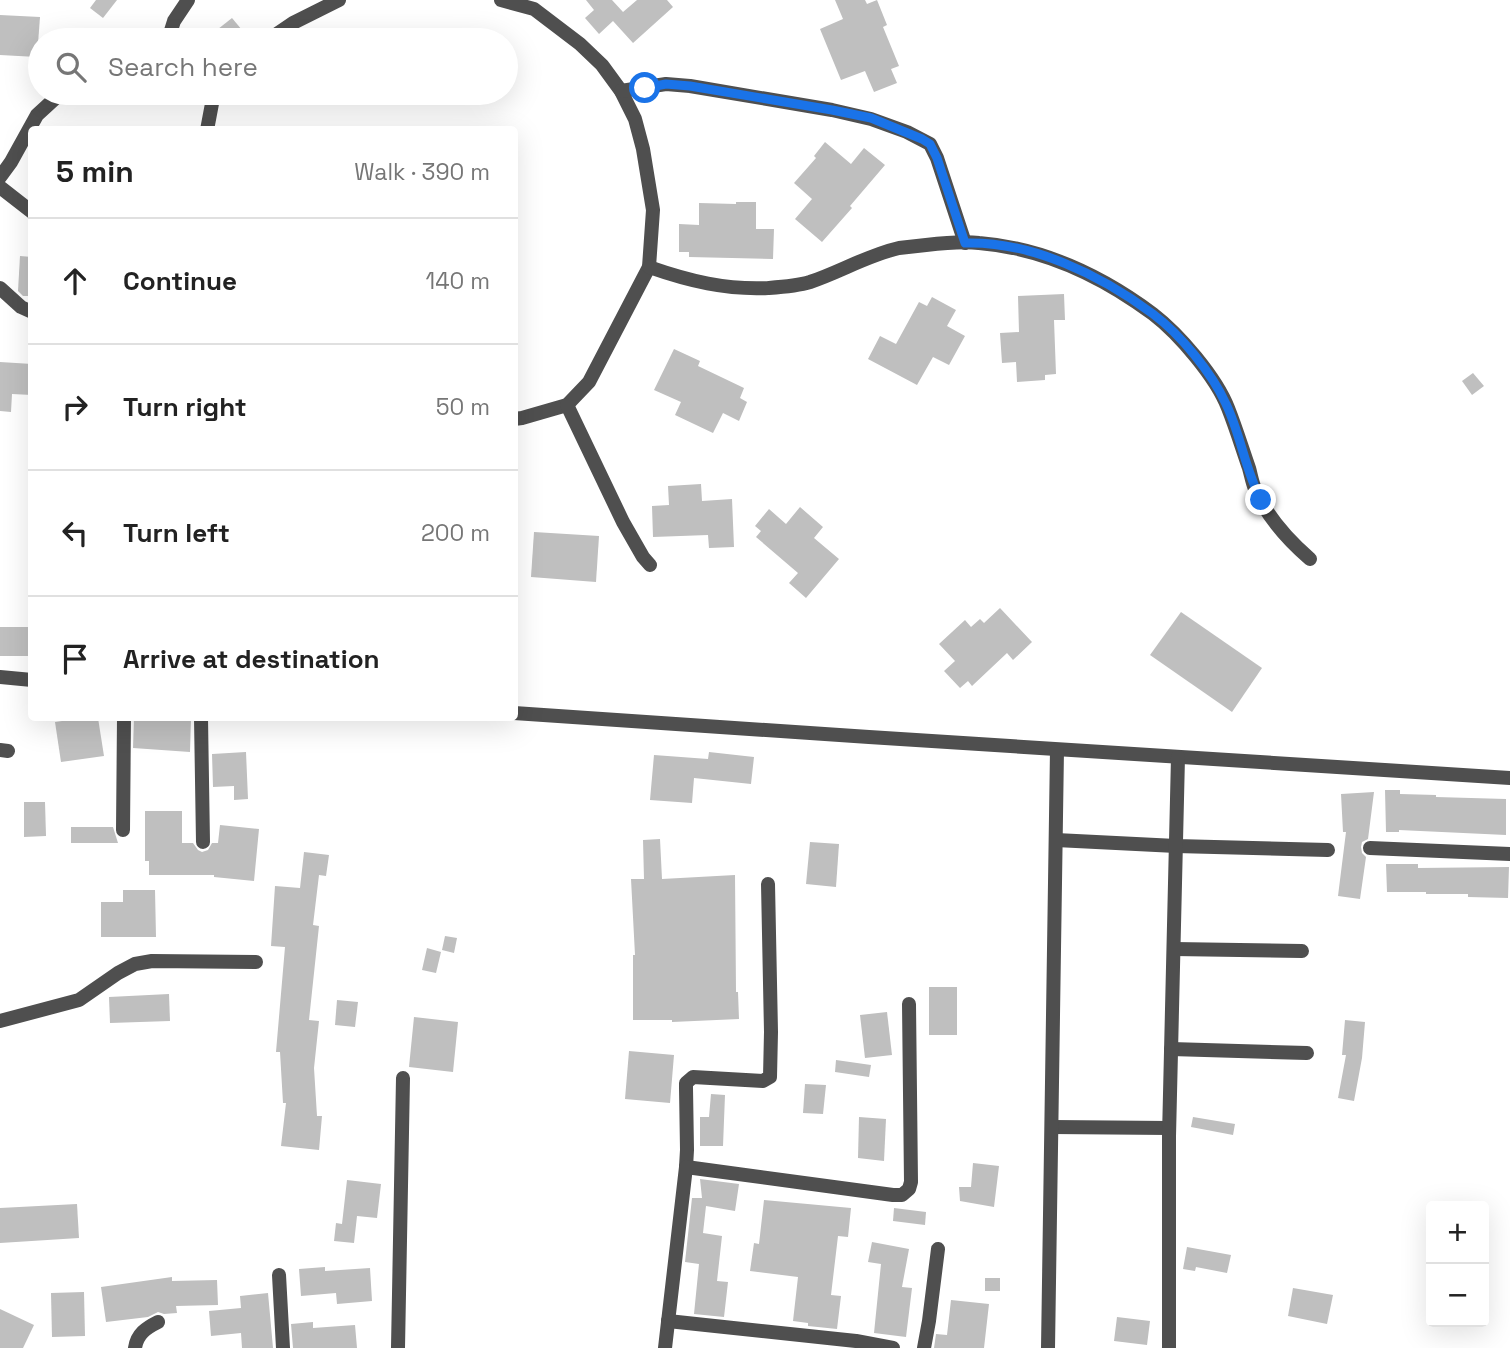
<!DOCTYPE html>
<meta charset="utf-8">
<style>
:root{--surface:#fff;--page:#f6f6f6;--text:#222;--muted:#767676;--line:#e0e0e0}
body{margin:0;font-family:"Space Grotesk",sans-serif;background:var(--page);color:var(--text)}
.controls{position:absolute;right:21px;bottom:21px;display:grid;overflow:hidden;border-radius:7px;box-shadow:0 7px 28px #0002}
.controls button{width:63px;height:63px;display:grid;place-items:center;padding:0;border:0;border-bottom:2px solid var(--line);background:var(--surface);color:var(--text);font:35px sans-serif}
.stop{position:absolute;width:21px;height:21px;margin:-16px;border:5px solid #1a73e8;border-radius:50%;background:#fff}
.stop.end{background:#1a73e8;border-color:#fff;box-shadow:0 2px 7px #0008}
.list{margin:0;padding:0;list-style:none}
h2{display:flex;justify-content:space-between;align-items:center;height:91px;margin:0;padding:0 28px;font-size:30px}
h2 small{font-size:23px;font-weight:400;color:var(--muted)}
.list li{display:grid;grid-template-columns:46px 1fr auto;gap:21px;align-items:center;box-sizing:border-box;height:126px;padding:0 28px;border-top:2px solid var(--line)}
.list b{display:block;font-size:26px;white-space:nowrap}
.list em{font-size:23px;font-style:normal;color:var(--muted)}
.icon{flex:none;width:38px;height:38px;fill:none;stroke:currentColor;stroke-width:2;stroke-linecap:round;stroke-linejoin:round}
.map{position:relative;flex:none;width:1510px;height:1348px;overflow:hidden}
.search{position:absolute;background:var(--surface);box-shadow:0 7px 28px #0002;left:28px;top:28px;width:490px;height:77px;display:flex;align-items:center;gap:18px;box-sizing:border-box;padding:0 24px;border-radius:38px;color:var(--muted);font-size:26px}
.panel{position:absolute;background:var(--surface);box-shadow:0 7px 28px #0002;left:28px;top:126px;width:490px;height:595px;border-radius:7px}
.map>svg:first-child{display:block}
.building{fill:#bfbfbf}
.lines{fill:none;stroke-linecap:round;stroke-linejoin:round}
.street{stroke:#4f4f4f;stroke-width:14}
.route{stroke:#1a73e8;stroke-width:9}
</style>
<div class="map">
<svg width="1510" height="1348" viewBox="0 0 1510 1348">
<rect width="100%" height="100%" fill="#fff"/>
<g class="building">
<path d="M 96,0 L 117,0 L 103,18 L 90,8 Z"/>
<path d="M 586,0 L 612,0 L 623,12 L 637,0 L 667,0 L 673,7 L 633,43 L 613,21 L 599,34 L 585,18 L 594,10 Z"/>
<path d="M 835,0 L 865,0 L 867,4 L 877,0 L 887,25 L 883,27 L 899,66 L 891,69 L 897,83 L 874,92 L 865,71 L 841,80 L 820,29 L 843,19 Z"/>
<path d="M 0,15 L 40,17 L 37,57 L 0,55 Z"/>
<path d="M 232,18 L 242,30 L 229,40 L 219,40 L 213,33 Z"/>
<path d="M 825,142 L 851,164 L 864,148 L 885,165 L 850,206 L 852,208 L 822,242 L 795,219 L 812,199 L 794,183 L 816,158 L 814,156 Z"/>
<path d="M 736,202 L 756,202 L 756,229 L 774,229 L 773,259 L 689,257 L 689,252 L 679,252 L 679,224 L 699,225 L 699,203 L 736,204 Z"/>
<path d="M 20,256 L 32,257 L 32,296 L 23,296 L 18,291 Z"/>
<path d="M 1064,294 L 1065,320 L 1054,320 L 1056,374 L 1045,375 L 1045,380 L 1017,382 L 1016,362 L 1002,363 L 1000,333 L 1019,332 L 1018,296 Z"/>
<path d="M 932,297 L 956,310 L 947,326 L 965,336 L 949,365 L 933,357 L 917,385 L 868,359 L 880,336 L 896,344 L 919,302 L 927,306 Z"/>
<path d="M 674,349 L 700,361 L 698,366 L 744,388 L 740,398 L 747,402 L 739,421 L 723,413 L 713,433 L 675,415 L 681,402 L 654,390 Z"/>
<path d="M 0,362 L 32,364 L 32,395 L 12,394 L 11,412 L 0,411 Z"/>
<path d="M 1473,373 L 1484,386 L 1472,395 L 1462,381 Z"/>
<path d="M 701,484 L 702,501 L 732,499 L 734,547 L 709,548 L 708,535 L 653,537 L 652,506 L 669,505 L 668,486 Z"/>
<path d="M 800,507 L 823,527 L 814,538 L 839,559 L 806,598 L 789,583 L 798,573 L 756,537 L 761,531 L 755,526 L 769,509 L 786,524 Z"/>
<path d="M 534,532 L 599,536 L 596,582 L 531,577 Z"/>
<path d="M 1000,608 L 1032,642 L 1013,660 L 1007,653 L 972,686 L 968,681 L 960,688 L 944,671 L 955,661 L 939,644 L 965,620 L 971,627 L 980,619 L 984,623 Z"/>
<path d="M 1181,612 L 1262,668 L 1232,712 L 1150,655 Z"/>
<rect x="0" y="627" width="32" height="29"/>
<path d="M 83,718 L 98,718 L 104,756 L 61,762 L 55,722 Z"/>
<path d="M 134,718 L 191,718 L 190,752 L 133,748 Z"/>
<path d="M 246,752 L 248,799 L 234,800 L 234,786 L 213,787 L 212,754 Z"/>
<path d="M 709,752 L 754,757 L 751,784 L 694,778 L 692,803 L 650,800 L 654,755 L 708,759 Z"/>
<path d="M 1385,790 L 1400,790 L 1400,794 L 1436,795 L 1436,797 L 1506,799 L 1506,835 L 1399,830 L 1399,832 L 1386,832 Z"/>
<path d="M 1374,792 L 1368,839 L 1362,842 L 1361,847 L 1362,853 L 1366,857 L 1360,899 L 1338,896 L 1346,832 L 1343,832 L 1341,794 Z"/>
<path d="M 24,802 L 45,802 L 46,836 L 24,837 Z"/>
<path d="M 145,811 L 182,811 L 182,843 L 193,843 L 198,850 L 202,852 L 208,850 L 212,843 L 218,843 L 220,825 L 259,829 L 254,881 L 214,877 L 214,875 L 149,875 L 149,861 L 145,861 Z"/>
<path d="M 71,827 L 113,827 L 118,843 L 71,843 Z"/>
<path d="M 660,839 L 662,879 L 735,875 L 736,992 L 738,992 L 739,1019 L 672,1022 L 672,1020 L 633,1020 L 633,955 L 635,955 L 631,879 L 644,879 L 643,840 Z"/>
<path d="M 810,842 L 839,844 L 836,887 L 806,884 Z"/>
<path d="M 304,852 L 329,855 L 326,876 L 319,875 L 313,925 L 319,926 L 309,1020 L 319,1021 L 314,1068 L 317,1116 L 322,1116 L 319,1150 L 281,1146 L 286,1103 L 283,1103 L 280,1052 L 276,1052 L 285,947 L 271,946 L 275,886 L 300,888 Z"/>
<path d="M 1386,864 L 1418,864 L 1418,868 L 1509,867 L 1508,898 L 1468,897 L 1468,894 L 1426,894 L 1426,892 L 1387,892 Z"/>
<path d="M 123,890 L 155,890 L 156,937 L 101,937 L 101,902 L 123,902 Z"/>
<path d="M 445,936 L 457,938 L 454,953 L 442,950 Z"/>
<path d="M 427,948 L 441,952 L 436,973 L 422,970 Z"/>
<rect x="929" y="987" width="28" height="48"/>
<path d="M 169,994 L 170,1021 L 110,1023 L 109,997 Z"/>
<path d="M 337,1000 L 358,1002 L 355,1027 L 335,1025 Z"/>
<path d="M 887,1012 L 892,1055 L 865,1058 L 860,1015 Z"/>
<path d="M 414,1017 L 458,1022 L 453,1072 L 409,1067 Z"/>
<path d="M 1345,1020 L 1365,1022 L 1362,1058 L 1354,1101 L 1338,1098 L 1346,1055 L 1342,1055 Z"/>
<path d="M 629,1051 L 674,1055 L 670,1103 L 625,1099 Z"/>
<path d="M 836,1060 L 871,1065 L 869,1077 L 835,1072 Z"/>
<path d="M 805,1084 L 826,1085 L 823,1114 L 803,1113 Z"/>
<path d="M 711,1094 L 725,1095 L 723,1146 L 700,1146 L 700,1117 L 709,1117 Z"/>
<path d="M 859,1117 L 886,1119 L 884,1161 L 858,1158 Z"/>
<path d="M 1193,1117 L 1235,1124 L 1233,1135 L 1191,1127 Z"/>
<path d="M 973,1163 L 999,1166 L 994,1207 L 960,1201 L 959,1187 L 971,1187 Z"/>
<path d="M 700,1179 L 739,1184 L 735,1211 L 706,1206 L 703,1233 L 722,1236 L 717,1281 L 728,1282 L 724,1317 L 694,1314 L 699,1264 L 685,1262 L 692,1198 L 702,1198 Z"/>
<path d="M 347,1180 L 381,1184 L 377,1218 L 357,1216 L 354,1243 L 334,1241 L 336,1223 L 342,1224 Z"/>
<path d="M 764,1200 L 851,1208 L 848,1237 L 838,1236 L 831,1295 L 841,1296 L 837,1329 L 808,1326 L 808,1323 L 793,1321 L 798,1277 L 750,1271 L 754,1243 L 759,1244 Z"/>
<path d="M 77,1204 L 79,1238 L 0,1243 L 0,1208 Z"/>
<path d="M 894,1208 L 926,1212 L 925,1225 L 893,1221 Z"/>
<path d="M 872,1242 L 909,1249 L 902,1287 L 912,1288 L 906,1337 L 874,1333 L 881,1264 L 868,1262 Z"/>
<path d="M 1187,1247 L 1231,1255 L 1227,1273 L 1196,1267 L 1195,1271 L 1183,1269 Z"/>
<path d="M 325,1267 L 325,1271 L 370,1268 L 372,1301 L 337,1304 L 336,1293 L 301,1296 L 299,1269 Z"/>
<path d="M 172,1277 L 172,1281 L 217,1280 L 218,1305 L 176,1306 L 177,1313 L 164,1314 L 158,1312 L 148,1317 L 106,1322 L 101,1287 Z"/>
<rect x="985" y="1278" width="15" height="13"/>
<path d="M 1293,1288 L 1333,1295 L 1327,1324 L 1288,1316 Z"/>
<path d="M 84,1292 L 85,1336 L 52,1337 L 51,1293 Z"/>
<path d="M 268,1293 L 273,1348 L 242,1348 L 241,1333 L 211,1336 L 209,1311 L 241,1308 L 240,1296 Z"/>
<path d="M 951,1300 L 989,1304 L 984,1348 L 934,1348 L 936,1334 L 947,1335 Z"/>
<path d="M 0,1309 L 34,1325 L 23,1348 L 0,1348 Z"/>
<path d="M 1117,1317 L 1150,1321 L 1147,1345 L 1114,1341 Z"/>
<path d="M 313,1322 L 313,1328 L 355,1325 L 357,1348 L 293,1348 L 291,1324 Z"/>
</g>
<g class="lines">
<g class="street">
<path d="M 501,0 L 534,9 L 580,44 L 602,65 L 621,91 L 635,119 L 643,149 L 653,210 L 649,267 L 589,382 L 567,405 L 522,418 L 514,419"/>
<path d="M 168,40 L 174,21 L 188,0"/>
<path d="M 268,40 L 293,23 L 339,0"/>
<path d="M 621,91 L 666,84 L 690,86 L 832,110 L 871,119 L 907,132 L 930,144 L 937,158 L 965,243"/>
<path d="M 207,130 L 214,93"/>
<path d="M 0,177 L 11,162 L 37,115 L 61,93"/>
<path d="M 0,187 L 32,212"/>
<path d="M 649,267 C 689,281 726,290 768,288 C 782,287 797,286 810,282 C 840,272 868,255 899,248 C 908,247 917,246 926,245 C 943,243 962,241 979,243 C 1042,248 1102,276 1153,314 C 1179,334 1216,377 1228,408 C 1236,428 1242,448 1249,468 C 1251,475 1252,482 1255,489 C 1267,517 1287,539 1310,559"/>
<path d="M 0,288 L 21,307 L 32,312"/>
<path d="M 567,405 L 623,522 L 643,557 L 650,565"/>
<path d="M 0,677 L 32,680"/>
<path d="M 514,713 L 869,737 L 1510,778"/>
<path d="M 201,718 L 203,842"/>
<path d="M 0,750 L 8,751"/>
<path d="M 123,830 L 124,718"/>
<path d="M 1056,840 L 1176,846 L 1328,850"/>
<path d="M 1370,848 L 1510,854"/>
<path d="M 1174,949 L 1302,951"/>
<path d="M 0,1021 L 79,1000 L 118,973 L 135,964 L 152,961 L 256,962"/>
<path d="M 1171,1049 L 1307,1053"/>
<path d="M 1052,1127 L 1169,1128"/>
<path d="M 686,1167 L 687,1150 L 686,1088 L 686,1083 L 693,1077 L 763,1081 L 770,1077 L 771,1032 L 768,884"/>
<path d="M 279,1275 L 283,1348"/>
<path d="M 668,1321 L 856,1341 L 893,1348"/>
<path d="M 135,1348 C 137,1334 146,1328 158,1322"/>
<path d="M 398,1348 L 403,1078"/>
<path d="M 665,1348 L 686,1167 L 893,1195 L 902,1195 L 909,1189 L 911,1182 L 909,1004"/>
<path d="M 924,1348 L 929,1321 L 938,1249"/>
<path d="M 1048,1348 L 1057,750"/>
<path d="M 1169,1348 L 1169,1136 L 1178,757"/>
</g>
</g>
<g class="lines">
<path class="route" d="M 645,88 L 666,84 L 690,86 L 832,110 L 871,118 L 922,139 L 930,144 L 937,158 L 965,243 C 1031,241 1101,275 1153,314 C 1180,334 1212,373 1226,404 C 1241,435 1245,470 1261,500"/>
</g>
</svg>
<div class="controls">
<button>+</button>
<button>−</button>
</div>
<div class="stop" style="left:645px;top:88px"></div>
<div class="stop end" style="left:1261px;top:500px"></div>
<div class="search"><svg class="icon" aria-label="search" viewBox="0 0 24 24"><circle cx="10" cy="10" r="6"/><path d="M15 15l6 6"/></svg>Search here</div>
<section class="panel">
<h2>5 min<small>Walk · 390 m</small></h2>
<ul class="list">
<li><svg class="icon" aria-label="ahead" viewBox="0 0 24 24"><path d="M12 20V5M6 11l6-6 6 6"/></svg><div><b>Continue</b></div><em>140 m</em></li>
<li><svg class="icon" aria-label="right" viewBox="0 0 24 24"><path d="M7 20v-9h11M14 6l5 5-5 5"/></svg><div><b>Turn right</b></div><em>50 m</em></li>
<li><svg class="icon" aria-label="left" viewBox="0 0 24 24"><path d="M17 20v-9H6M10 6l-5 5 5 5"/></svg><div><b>Turn left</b></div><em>200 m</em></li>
<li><svg class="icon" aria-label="arrive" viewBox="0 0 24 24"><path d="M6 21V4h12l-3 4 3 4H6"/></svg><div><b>Arrive at destination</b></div></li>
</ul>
</section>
</div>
